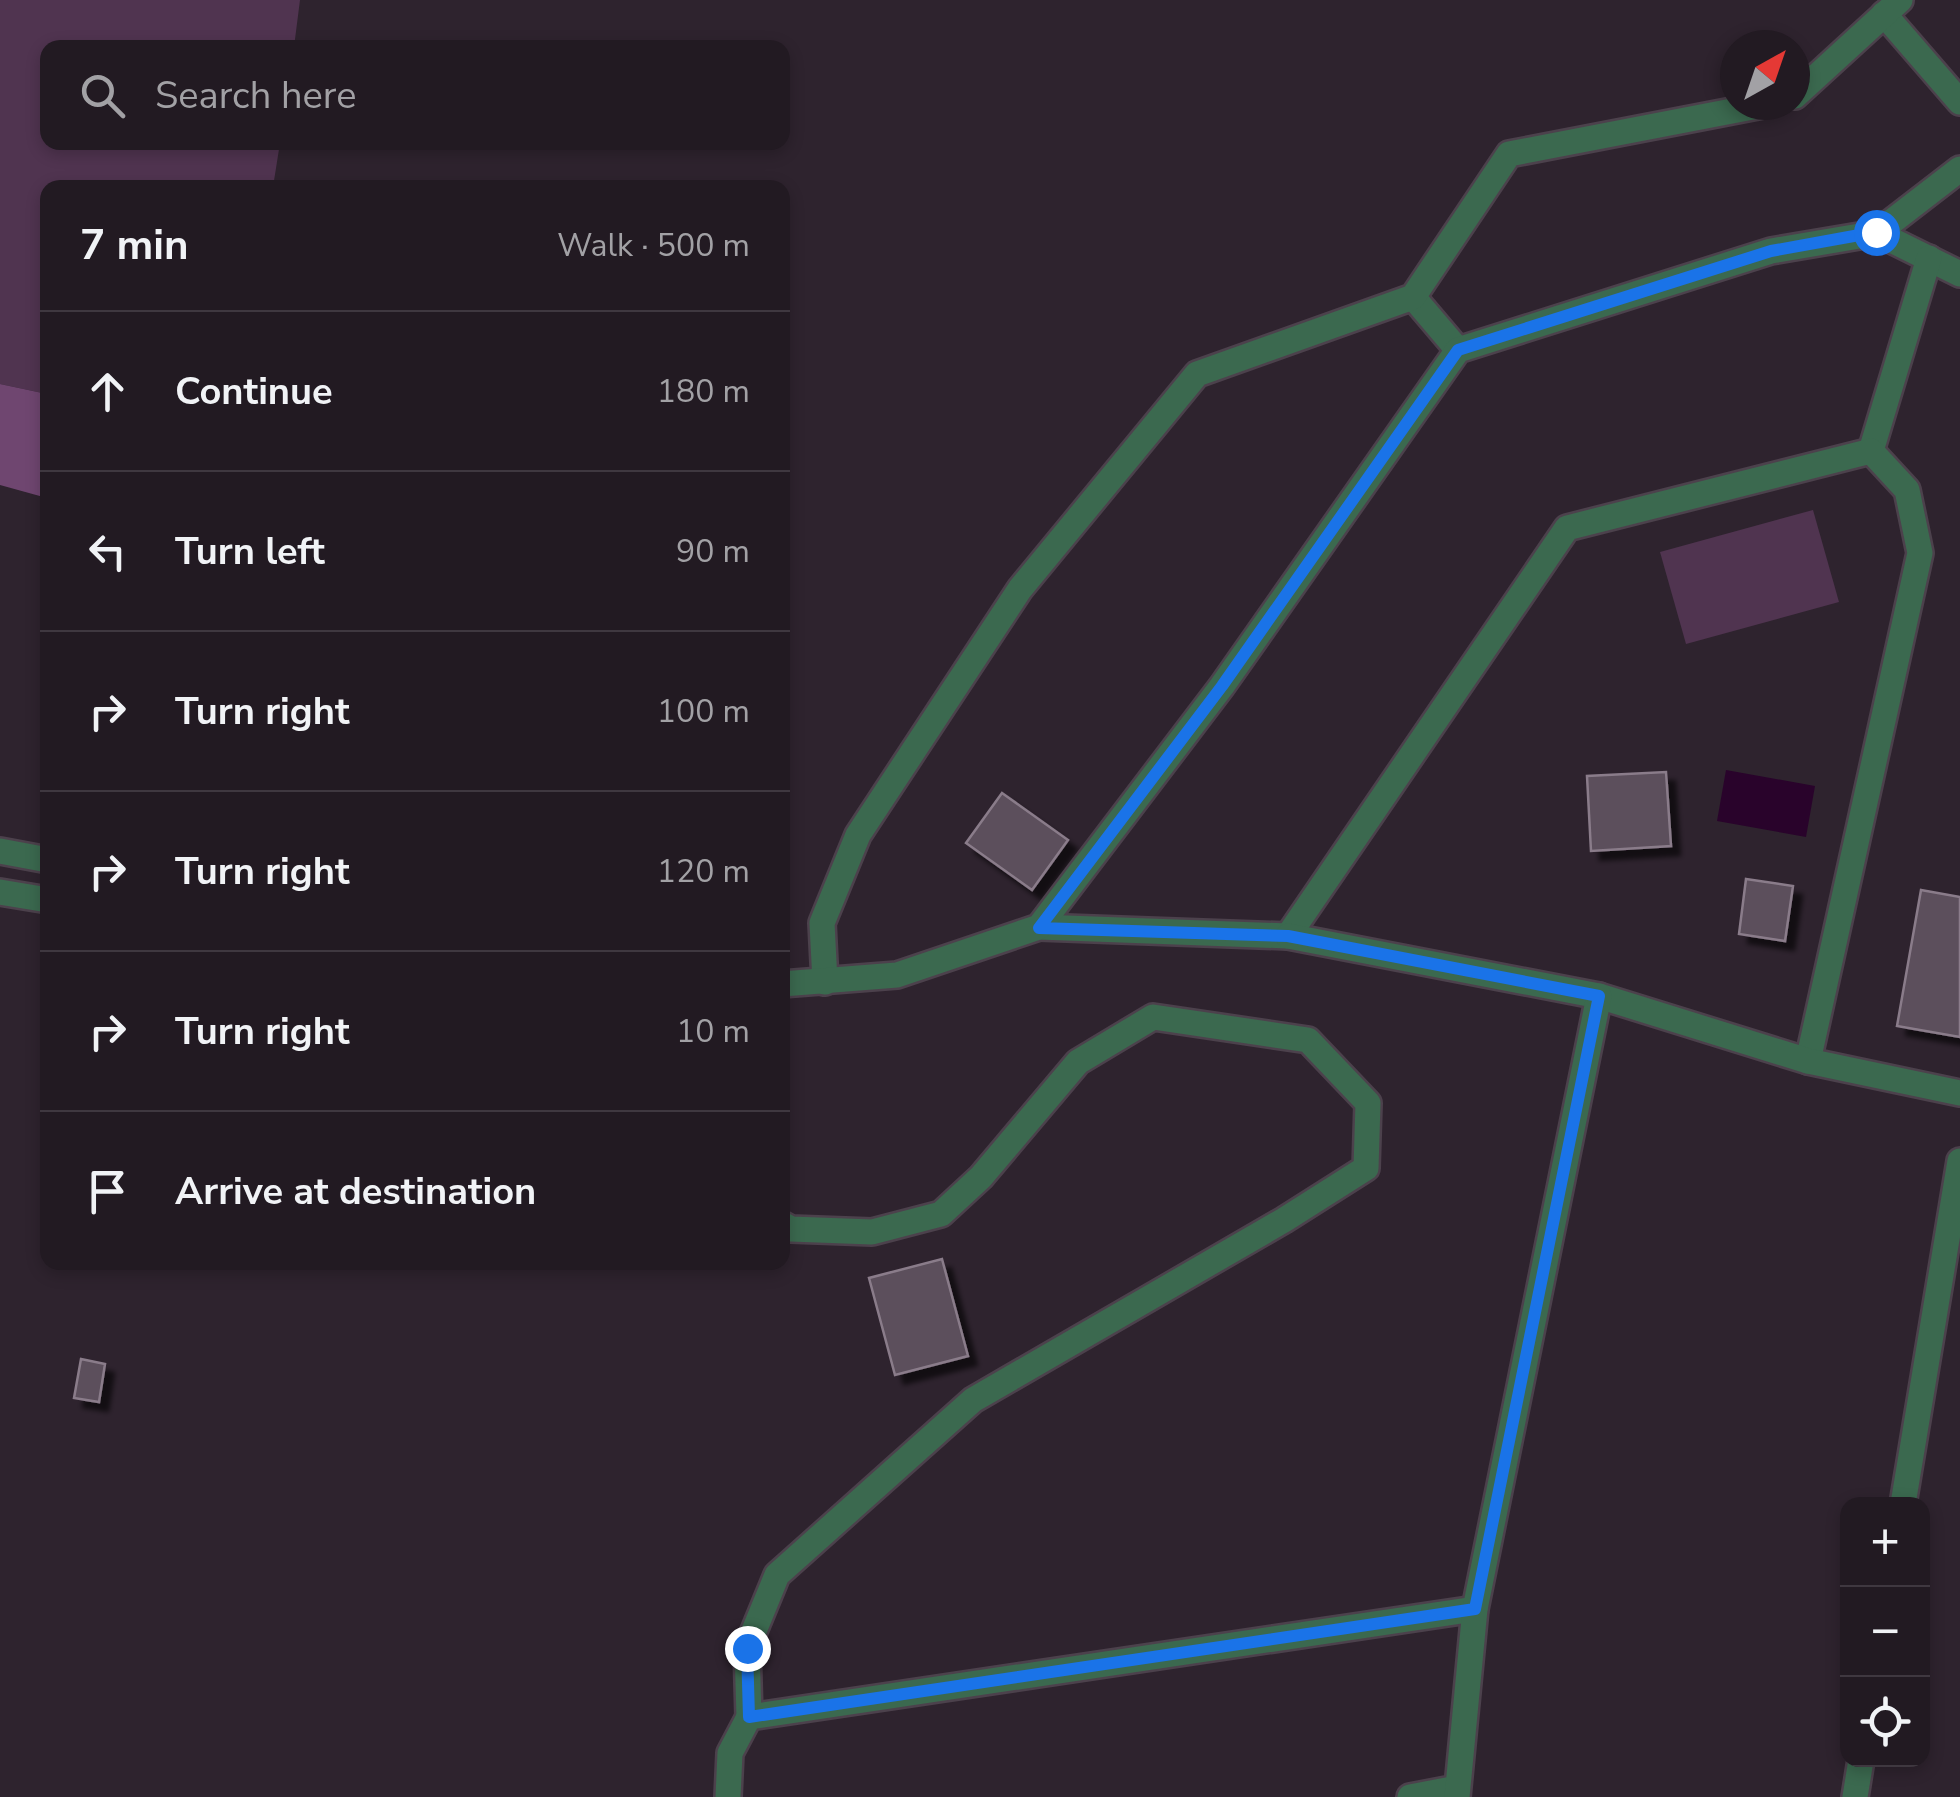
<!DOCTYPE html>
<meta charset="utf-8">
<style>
:root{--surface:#221a22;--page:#2a232a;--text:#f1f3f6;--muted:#a2a1a5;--line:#3f3840}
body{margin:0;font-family:"Nunito Sans",sans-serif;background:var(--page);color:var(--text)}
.controls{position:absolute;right:30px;bottom:30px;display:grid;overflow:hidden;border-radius:20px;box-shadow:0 5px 15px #0003}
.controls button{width:90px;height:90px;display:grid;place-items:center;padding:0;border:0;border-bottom:2px solid var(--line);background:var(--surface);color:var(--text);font:50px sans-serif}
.compass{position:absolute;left:1720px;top:30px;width:90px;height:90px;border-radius:50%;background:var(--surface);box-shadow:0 5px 15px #0003;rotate:40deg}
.stop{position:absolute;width:30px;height:30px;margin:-22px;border:8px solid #1a73e8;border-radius:50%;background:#fff}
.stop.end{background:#1a73e8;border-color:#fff;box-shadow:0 2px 10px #0008}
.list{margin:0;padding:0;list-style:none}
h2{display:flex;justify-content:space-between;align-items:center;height:130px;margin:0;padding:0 40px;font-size:42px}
h2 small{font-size:32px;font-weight:400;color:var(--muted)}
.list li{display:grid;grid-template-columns:65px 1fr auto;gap:30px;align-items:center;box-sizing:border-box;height:160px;padding:0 40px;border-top:2px solid var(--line)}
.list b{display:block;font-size:38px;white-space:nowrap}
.list em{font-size:32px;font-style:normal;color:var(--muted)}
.icon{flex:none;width:55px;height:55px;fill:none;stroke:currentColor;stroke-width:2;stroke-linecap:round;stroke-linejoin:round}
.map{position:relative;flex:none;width:1960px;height:1797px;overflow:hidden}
.search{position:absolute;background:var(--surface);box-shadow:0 5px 15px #0003;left:40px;top:40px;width:750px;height:110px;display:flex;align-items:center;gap:25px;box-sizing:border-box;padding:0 35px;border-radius:20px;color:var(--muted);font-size:38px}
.panel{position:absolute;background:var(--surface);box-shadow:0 5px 15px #0003;left:40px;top:180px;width:750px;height:1090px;border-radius:20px}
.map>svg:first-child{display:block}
.green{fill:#503450}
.forest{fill:#6f4670}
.water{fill:#29032b}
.building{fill:#5b4f5b;stroke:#8a7c8a;stroke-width:2.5;filter:url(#shadow)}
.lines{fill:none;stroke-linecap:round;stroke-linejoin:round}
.minor-casing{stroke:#4c414c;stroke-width:30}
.minor{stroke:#3b694f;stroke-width:25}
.route{stroke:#1a73e8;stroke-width:12}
</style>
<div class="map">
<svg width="1960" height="1797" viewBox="0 0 1960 1797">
<defs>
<filter id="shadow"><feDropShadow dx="9" dy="9" stdDeviation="2.5" flood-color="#0009"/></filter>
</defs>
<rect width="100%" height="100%" fill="#2e232e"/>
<g class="green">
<path d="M 0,0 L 300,0 L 294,47 L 48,48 L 48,142 L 280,143 L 273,187 L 48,188 L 47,394 L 0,384 Z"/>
<path d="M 1813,510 L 1839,602 L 1686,644 L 1660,552 Z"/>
</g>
<path class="forest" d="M 0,384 L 47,394 L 47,498 L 0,485 Z"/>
<path class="water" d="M 1726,770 L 1815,786 L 1806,837 L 1717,821 Z"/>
<g class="building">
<path d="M 1666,772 L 1671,846 L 1591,851 L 1587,776 Z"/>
<path d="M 1002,793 L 1068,840 L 1032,890 L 966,843 Z"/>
<path d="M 1746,879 L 1793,886 L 1785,941 L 1739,934 Z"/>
<path d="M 1921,890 L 1960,897 L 1960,1037 L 1897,1026 Z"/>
<path d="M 942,1259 L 968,1356 L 895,1375 L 869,1278 Z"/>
<path d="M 81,1359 L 105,1364 L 99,1402 L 74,1398 Z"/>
</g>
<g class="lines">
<g class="minor-casing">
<g id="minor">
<path d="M 1884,14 L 1960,102"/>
<path d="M 1795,96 L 1900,0"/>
<path d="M 1877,233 L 1960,274"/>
<path d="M 1413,297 L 1458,350"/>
<path d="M 1871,451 L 1929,258"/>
<path d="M 0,851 L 48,860"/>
<path d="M 0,892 L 48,900"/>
<path d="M 1039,927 L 1288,936 L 1567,528 L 1871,451 L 1907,490 L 1920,553 L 1808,1061"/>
<path d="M 1288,936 L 1599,996 L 1808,1061 L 1960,1093"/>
<path d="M 825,982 L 822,923 L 858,835 L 1020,589 L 1197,374 L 1413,297 L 1509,154 L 1763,105"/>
<path d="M 782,984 L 897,975 L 1039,927 L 1222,686 L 1458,350 L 1771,251 L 1877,233 L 1960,169"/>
<path d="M 1903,1504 L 1960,1161"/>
<path d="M 749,1717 L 747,1648 L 777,1575 L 973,1400 L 1284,1220 L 1366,1168 L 1368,1103 L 1308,1040 L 1153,1017 L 1078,1062 L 981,1177 L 941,1214 L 872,1232 L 791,1229 L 782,1224"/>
<path d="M 728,1797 L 730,1753 L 749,1717 L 1475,1609"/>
<path d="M 1410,1797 L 1457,1788"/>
<path d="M 1457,1797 L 1475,1609 L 1599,996"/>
<path d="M 1855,1797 L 1861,1760"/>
</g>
</g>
<use href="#minor" class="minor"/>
</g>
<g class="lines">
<path class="route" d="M 747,1648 L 749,1717 L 1475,1609 L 1599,996 L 1288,936 L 1039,928 L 1222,686 L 1458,350 L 1771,251 L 1876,232"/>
</g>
</svg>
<div class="controls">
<button>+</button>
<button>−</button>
<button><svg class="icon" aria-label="locate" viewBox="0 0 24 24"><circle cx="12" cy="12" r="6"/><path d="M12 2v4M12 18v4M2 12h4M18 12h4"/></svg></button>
</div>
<svg class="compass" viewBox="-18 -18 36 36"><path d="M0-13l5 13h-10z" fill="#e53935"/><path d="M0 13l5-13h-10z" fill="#a2a1a5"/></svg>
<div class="stop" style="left:1876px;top:232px"></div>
<div class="stop end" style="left:747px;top:1648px"></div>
<div class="search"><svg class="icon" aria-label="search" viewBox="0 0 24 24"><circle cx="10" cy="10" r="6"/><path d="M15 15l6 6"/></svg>Search here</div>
<section class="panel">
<h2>7 min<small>Walk · 500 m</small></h2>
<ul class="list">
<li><svg class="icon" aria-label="ahead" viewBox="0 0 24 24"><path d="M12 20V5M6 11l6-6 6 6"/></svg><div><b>Continue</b></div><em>180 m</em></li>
<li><svg class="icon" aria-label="left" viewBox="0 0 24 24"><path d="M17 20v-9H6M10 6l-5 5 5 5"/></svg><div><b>Turn left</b></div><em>90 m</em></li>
<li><svg class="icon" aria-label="right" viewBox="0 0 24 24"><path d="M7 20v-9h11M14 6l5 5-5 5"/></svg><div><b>Turn right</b></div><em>100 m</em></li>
<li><svg class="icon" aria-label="right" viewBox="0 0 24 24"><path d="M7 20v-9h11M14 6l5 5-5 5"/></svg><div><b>Turn right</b></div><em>120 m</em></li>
<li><svg class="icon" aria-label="right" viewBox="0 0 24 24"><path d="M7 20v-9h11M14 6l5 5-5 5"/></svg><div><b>Turn right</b></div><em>10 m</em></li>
<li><svg class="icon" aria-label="arrive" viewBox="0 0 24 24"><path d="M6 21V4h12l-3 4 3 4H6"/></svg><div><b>Arrive at destination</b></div></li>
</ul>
</section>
</div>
